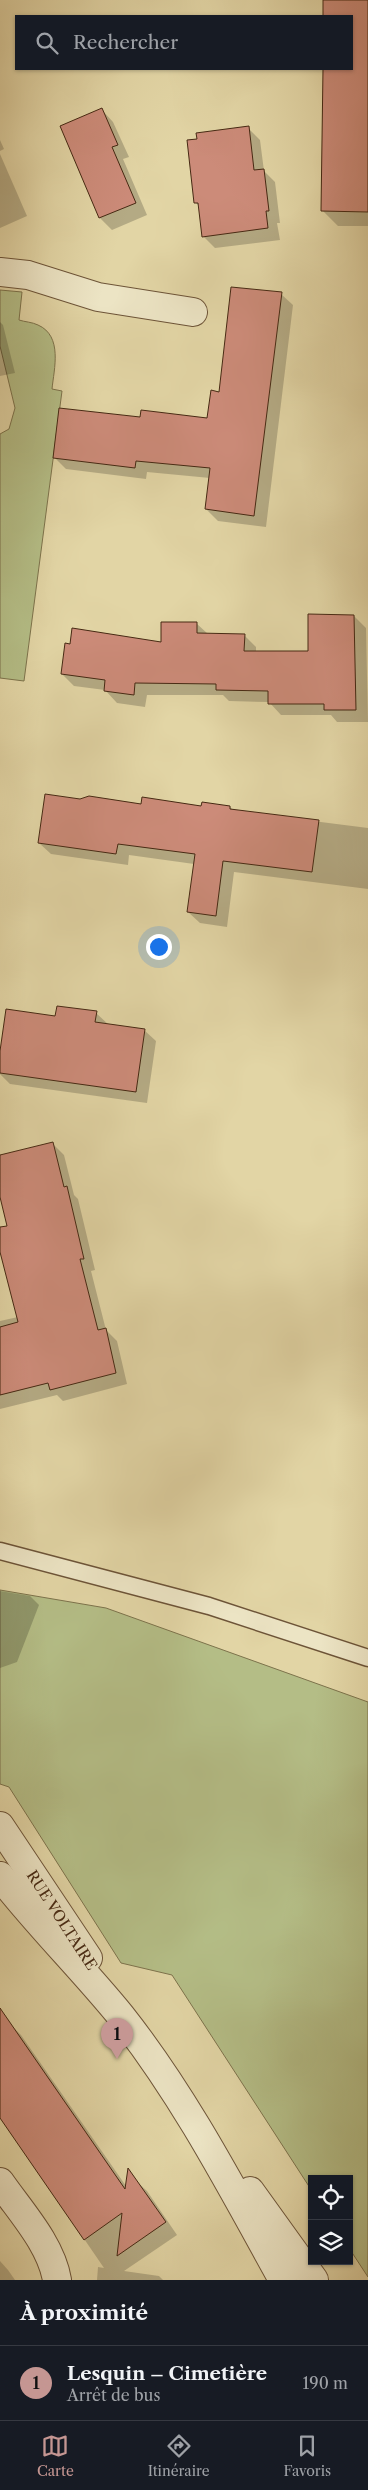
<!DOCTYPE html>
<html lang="fr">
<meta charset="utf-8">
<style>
:root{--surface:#171b24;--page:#242831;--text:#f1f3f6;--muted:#9ea1a6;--line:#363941;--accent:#c59692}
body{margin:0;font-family:"Libre Caslon Text",serif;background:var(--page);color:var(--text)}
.controls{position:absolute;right:15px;bottom:15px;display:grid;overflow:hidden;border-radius:0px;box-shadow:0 1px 4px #0004}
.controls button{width:45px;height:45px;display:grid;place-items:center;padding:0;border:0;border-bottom:1px solid var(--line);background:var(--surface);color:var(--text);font:25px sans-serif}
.you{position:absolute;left:158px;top:946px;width:18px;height:18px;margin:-12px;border:4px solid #fff;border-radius:50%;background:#1a73e8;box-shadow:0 0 0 8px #1a73e833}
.badge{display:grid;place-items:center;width:32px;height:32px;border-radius:50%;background:var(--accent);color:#111;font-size:16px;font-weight:700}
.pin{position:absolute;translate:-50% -41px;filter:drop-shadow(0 1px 2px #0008)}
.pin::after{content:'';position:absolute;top:26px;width:18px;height:15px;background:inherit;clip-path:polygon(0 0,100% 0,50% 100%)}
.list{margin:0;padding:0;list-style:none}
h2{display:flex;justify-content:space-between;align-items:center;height:65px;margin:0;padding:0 20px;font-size:21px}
h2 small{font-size:16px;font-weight:400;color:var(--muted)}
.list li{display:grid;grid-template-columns:32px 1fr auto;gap:15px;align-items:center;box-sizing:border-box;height:75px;padding:0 20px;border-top:1px solid var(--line)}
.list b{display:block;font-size:19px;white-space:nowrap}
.list p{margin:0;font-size:16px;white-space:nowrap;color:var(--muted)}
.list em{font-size:16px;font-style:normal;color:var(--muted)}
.icon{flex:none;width:28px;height:28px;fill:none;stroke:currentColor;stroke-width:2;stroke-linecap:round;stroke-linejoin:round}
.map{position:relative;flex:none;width:368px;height:2280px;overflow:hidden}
.search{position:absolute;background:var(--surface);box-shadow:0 1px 4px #0004;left:15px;right:15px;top:15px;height:55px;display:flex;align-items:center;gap:12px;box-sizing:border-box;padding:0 18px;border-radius:0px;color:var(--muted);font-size:19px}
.sheet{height:140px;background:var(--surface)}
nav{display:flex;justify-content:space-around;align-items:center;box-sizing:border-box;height:70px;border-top:1px solid var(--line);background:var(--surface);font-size:14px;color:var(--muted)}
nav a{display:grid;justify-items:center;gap:2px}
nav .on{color:var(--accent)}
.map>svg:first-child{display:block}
.green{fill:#b4bd86;stroke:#7d734c}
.shadow{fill:#0003}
.building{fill:#cc8b79;stroke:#462913}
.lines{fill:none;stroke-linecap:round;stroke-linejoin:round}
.service-casing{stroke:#6d5438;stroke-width:19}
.minor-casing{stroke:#6d5438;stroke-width:30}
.tertiary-casing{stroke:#6d5438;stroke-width:30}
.service{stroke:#ece4c4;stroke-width:16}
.minor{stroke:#ece4c4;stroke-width:28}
.tertiary{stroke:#ece4c4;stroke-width:28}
.labels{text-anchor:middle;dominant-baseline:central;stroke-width:4;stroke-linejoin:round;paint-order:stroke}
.street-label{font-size:15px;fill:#462913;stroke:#ece4c4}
</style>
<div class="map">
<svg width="368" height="2280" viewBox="0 0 368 2280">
<rect width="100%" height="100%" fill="#e2d5a5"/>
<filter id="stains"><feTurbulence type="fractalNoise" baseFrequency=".004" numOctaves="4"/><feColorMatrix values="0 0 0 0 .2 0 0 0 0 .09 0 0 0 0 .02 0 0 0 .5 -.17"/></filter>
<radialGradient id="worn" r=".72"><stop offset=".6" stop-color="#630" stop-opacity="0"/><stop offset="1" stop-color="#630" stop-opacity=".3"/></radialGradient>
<g class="green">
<path d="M 0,290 L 22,292 L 19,320 C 25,322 32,322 38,325 C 63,336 54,369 52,389 L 62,391 L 24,681 L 0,678 L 0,434 L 9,429 L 15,408 L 0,346 Z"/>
<path d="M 0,1590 L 106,1608 L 368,1702 L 368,2277 L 349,2248 L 349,2179 L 312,2179 L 312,2191 L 172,1975 L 121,1963 L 9,1787 L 0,1784 Z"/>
</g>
<g class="shadow">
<path d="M 324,0 L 368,0 L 368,226 L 338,226 L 323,211 L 324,69 L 352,69 L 352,16 L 324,16 Z"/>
<path d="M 102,110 L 113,122 L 129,157 L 123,159 L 147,215 L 112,230 L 100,218 L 61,127 Z"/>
<path d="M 248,128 L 260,140 L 264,171 L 275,182 L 280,223 L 277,223 L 280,240 L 215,248 L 203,236 L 199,206 L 196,203 Z"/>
<path d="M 0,140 L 4,149 L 0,151 Z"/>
<path d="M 0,154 L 27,216 L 0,228 Z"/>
<path d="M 281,294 L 293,305 L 266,527 L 218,521 L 206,509 L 210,478 L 147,472 L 146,479 L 66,469 L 54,457 L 141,419 L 209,419 Z"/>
<path d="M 0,322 L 3,325 L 15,373 L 0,376 Z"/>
<path d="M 354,616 L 366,628 L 368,722 L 337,722 L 331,715 L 281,715 L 269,702 L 229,701 L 223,695 L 147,695 L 145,707 L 117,703 L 105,690 L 74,686 L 62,674 L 162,643 L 196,623 L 208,634 L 244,635 L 256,647 L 256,652 L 309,653 Z"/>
<path d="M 80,800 L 142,805 L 230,807 L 234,811 L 368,828 L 368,889 L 234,872 L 227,927 L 200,923 L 188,912 L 194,864 L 129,855 L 128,865 L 51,854 L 39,843 Z"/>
<path d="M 96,1013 L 109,1025 L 144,1030 L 156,1041 L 147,1103 L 10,1084 L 0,1074 L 0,1060 L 56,1018 Z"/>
<path d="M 53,1144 L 64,1155 L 74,1195 L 78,1199 L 95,1270 L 91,1271 L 106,1330 L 117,1341 L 127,1384 L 63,1401 L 57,1395 L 0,1409 L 0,1321 L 18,1317 L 0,1242 L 0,1229 L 9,1227 L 0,1192 L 0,1157 Z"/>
<path d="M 0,1591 L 30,1596 L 39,1605 L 17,1662 L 0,1668 Z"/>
<path d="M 10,2024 L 21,2035 L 126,2186 L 135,2180 L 147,2191 L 177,2235 L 124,2271 L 159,2276 L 163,2280 L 97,2280 L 98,2267 L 104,2268 L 0,2116 L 0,2030 Z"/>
<path d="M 0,2261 L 8,2270 L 15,2280 L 0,2280 Z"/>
</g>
<g class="building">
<path d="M 323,0 L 368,0 L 368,212 L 321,211 L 323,69 L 352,69 L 352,16 L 323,16 Z"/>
<path d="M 102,108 L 118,145 L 112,147 L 136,203 L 99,218 L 60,126 Z"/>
<path d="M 249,126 L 254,170 L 264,169 L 269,211 L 266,211 L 268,228 L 202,237 L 198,203 L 194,203 L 187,140 L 197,139 L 196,133 Z"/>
<path d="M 231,287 L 282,292 L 254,516 L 205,509 L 210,468 L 136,461 L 135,468 L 53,458 L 59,408 L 140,417 L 141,410 L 207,418 L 211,390 L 219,392 Z"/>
<path d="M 308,614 L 354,615 L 356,710 L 324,710 L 324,704 L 268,704 L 268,691 L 216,690 L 216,684 L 135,683 L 134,695 L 104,691 L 105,680 L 61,674 L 65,643 L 70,644 L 72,628 L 161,642 L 161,622 L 197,622 L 197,633 L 245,634 L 244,651 L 308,651 Z"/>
<path d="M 45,794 L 80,799 L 89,796 L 141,804 L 142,797 L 201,806 L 202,802 L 230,806 L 230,809 L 319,820 L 312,872 L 223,861 L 216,916 L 187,912 L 195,854 L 118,844 L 116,854 L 38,843 Z"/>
<path d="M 57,1006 L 97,1011 L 95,1022 L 145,1029 L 136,1092 L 0,1073 L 0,1051 L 6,1009 L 55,1016 Z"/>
<path d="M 53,1142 L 64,1187 L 67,1186 L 84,1259 L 80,1259 L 98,1330 L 106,1328 L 116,1373 L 50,1390 L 48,1383 L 0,1395 L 0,1327 L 18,1322 L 0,1252 L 0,1227 L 7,1226 L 0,1197 L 0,1155 Z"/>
<path d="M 0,2008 L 125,2189 L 128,2168 L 166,2222 L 117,2256 L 122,2213 L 84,2240 L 0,2118 Z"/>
</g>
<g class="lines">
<g class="service-casing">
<path id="service" d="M 0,1551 L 209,1606 L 368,1658"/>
</g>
<g class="minor-casing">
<g id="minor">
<path d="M 0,272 L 28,275 L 98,297 L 193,312"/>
<path d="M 0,2182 C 20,2211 51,2244 57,2280"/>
</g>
</g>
<g class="tertiary-casing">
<g id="tertiary">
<path d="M 0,1826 L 88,1958"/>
<path d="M 0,1876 C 38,1925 82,1968 121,2016 C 185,2097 233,2190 283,2280"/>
<path d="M 250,2191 L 314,2280"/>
</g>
</g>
<use href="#service" class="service"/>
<use href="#minor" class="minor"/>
<use href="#tertiary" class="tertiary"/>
</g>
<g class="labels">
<g class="street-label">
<text transform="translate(62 1920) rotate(57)">RUE VOLTAIRE</text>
</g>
</g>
<rect width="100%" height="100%" filter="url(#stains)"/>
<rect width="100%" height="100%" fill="url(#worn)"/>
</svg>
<div class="controls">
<button><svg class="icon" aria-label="locate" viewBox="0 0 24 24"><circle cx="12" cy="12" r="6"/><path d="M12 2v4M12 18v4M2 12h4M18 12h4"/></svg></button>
<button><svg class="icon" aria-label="layers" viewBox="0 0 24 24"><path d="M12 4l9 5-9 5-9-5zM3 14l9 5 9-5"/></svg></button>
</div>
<div class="you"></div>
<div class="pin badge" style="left:117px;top:2059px">1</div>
<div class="search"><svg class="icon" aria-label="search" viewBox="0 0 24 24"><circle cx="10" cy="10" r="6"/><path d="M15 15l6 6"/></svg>Rechercher</div>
</div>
<section class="sheet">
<h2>À proximité<small></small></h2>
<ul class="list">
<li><span class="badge">1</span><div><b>Lesquin – Cimetière</b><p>Arrêt de bus</p></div><em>190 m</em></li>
</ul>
</section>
<nav>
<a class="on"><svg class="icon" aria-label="map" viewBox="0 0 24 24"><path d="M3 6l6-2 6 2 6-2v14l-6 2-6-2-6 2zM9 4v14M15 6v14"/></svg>Carte</a>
<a><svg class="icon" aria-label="directions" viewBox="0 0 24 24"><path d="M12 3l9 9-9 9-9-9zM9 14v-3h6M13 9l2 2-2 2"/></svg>Itinéraire</a>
<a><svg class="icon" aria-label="saved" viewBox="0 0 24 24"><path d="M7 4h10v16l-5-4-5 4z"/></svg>Favoris</a>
</nav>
